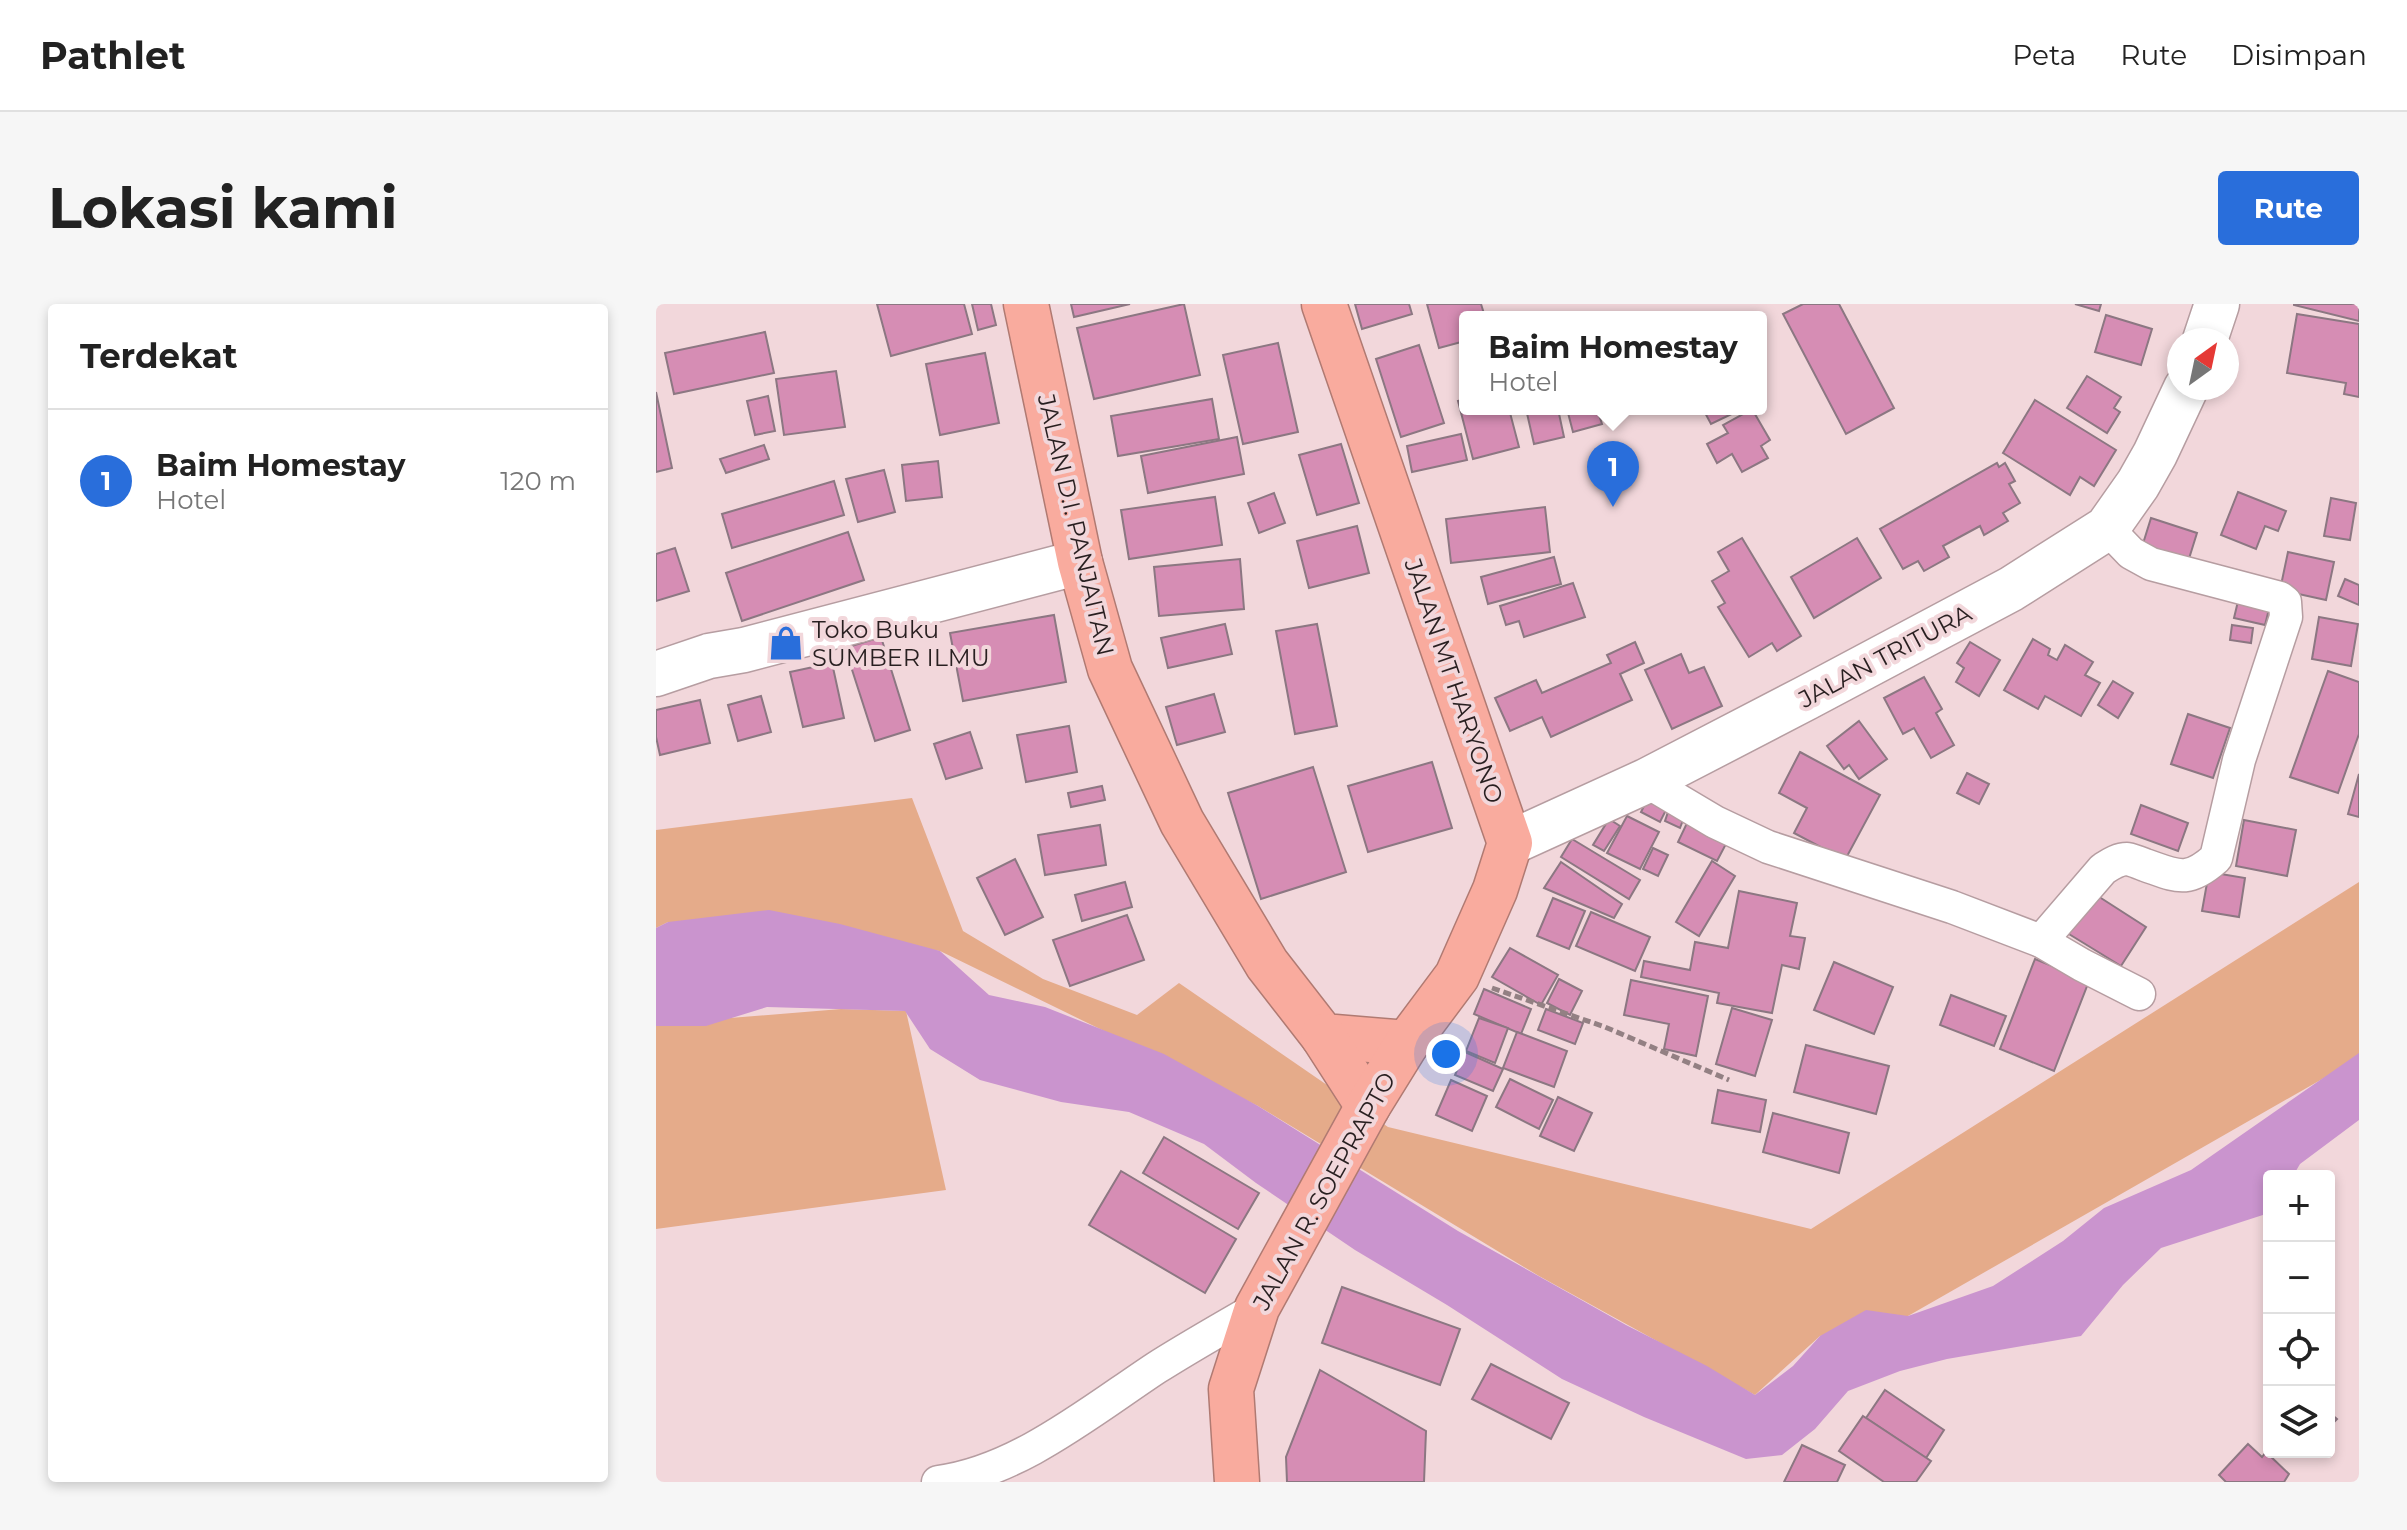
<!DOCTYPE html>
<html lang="id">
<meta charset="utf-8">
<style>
:root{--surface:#fff;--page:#f6f6f6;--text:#222;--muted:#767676;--line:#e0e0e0;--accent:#296edb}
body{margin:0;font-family:Montserrat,sans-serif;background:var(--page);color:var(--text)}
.controls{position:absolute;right:24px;bottom:24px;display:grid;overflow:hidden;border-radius:8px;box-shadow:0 4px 12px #0003}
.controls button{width:72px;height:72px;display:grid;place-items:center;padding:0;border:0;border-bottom:2px solid var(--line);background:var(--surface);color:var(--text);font:40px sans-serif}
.compass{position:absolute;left:1511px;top:24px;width:72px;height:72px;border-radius:50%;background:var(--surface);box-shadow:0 4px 12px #0003;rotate:33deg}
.you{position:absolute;left:790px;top:750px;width:28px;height:28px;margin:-20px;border:6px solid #fff;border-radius:50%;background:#1a73e8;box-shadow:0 0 0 12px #1a73e833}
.badge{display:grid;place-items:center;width:52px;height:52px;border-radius:50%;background:var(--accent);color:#fff;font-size:26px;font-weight:700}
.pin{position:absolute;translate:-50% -66px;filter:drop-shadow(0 2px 4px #0008)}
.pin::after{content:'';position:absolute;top:42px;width:28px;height:24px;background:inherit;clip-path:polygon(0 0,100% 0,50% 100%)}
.popup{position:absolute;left:803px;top:7px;width:308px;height:104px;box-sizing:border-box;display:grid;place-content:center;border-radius:8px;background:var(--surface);filter:drop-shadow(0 2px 6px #0005);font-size:26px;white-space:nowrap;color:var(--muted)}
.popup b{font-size:30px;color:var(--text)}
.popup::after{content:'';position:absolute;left:50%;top:100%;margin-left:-16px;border:16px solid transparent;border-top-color:var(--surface)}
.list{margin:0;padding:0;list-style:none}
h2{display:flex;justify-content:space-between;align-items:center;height:104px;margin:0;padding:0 32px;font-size:34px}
h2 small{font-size:26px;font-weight:400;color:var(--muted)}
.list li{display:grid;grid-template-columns:52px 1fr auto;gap:24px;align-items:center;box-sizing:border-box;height:144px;padding:0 32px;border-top:2px solid var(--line)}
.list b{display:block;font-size:30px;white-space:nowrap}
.list p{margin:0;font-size:26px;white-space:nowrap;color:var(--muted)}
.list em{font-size:26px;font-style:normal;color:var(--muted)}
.icon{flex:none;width:44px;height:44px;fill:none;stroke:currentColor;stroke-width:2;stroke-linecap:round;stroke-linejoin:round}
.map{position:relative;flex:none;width:1703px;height:1178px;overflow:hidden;border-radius:8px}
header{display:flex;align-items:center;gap:48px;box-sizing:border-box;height:112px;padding:0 40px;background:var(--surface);border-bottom:2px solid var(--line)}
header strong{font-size:38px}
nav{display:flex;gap:44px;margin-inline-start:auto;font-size:28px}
.intro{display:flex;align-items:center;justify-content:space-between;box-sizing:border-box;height:192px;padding:0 48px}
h1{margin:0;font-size:56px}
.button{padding:20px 36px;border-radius:8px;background:var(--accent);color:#fff;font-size:28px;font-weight:700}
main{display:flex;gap:48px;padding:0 48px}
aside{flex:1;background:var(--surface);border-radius:8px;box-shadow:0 4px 12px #0003}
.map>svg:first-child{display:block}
.green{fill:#e5ab8a}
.water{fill:#ca94ce}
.building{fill:#d68db4;stroke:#8c7782;stroke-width:2}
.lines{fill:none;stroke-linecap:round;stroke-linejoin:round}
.street-casing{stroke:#b69da1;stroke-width:35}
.secondary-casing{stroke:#b69da1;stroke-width:47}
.highway-casing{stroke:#b07a72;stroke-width:47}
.path{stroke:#938083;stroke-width:5;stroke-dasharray:8 4;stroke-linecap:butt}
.street{stroke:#fff;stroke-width:32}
.secondary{stroke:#fff;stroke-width:44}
.highway{stroke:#f9ab9e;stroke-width:44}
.labels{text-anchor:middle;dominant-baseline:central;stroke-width:8;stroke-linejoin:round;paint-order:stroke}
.street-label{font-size:24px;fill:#281f20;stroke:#f2d7db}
.poi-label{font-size:24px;fill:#281f20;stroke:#f2d7db;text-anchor:start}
</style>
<header>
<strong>Pathlet</strong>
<nav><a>Peta</a><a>Rute</a><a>Disimpan</a></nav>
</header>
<div class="intro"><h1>Lokasi kami</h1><a class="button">Rute</a></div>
<main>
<aside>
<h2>Terdekat<small></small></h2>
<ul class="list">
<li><span class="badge">1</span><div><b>Baim Homestay</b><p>Hotel</p></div><em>120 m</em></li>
</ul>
</aside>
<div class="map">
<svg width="1703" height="1178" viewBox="0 0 1703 1178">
<rect width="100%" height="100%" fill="#f2d7db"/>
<g class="green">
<path d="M 256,494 L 307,627 L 387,675 L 481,711 L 523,679 L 732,823 L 1155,925 L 1703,578 L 1703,754 L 1252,1012 L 1164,1032 L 1099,1091 L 883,972 L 602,802 L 284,647 L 12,618 L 0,624 L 0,526 Z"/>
<path d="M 185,705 L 250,707 L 290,886 L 0,925 L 0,720 Z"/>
</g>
<path class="water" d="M 113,606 L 184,620 L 284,647 L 333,691 L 389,703 L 508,750 L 602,802 L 802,927 L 970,1021 L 1051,1062 L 1099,1091 L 1137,1062 L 1164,1032 L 1210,1006 L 1252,1012 L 1337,982 L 1407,937 L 1448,904 L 1535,866 L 1703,749 L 1703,816 L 1644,860 L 1637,872 L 1613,872 L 1613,909 L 1505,944 L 1467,981 L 1425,1032 L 1291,1055 L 1244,1067 L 1192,1087 L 1159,1125 L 1126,1151 L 1090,1155 L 988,1113 L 906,1075 L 791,1001 L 699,946 L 600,879 L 548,840 L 473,808 L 405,798 L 324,776 L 274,745 L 249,707 L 111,703 L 50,722 L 0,722 L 0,624 L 12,618 Z"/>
<g class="building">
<path d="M 221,0 L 308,0 L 316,30 L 235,52 Z"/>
<path d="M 316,0 L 335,0 L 340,21 L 322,26 Z"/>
<path d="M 415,0 L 474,0 L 418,13 Z"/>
<path d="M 528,0 L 544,71 L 438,95 L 421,24 Z"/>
<path d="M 699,0 L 753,0 L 756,10 L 706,25 Z"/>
<path d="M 771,0 L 825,0 L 829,13 L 809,13 L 809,37 L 783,44 Z"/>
<path d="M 1147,0 L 1183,0 L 1238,104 L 1190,130 L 1127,10 Z"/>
<path d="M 1419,0 L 1445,0 L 1443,7 Z"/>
<path d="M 1703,0 L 1703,17 L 1638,1 L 1638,0 Z"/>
<path d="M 1641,10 L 1703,20 L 1703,93 L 1688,90 L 1690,79 L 1631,69 Z"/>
<path d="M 1450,11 L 1496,25 L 1485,61 L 1439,48 Z"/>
<path d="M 109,28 L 118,69 L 18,90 L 9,49 Z"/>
<path d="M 622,39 L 642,128 L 587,140 L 567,51 Z"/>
<path d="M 763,41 L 788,119 L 745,133 L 720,55 Z"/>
<path d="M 329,49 L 343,119 L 284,131 L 270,60 Z"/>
<path d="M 180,67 L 189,123 L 128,131 L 120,75 Z"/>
<path d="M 1431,72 L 1465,93 L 1458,104 L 1464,108 L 1451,129 L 1411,104 Z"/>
<path d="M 0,88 L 16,164 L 0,168 Z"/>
<path d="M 112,92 L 119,127 L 99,131 L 91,97 Z"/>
<path d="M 556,95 L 563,135 L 462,152 L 455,112 Z"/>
<path d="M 809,95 L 809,105 L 853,105 L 863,143 L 817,155 L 802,97 Z"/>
<path d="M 1379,96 L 1460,146 L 1438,182 L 1424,173 L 1414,191 L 1347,149 Z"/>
<path d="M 870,105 L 902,105 L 908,133 L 878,140 Z"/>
<path d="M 911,105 L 941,105 L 946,120 L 917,128 Z"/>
<path d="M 1047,105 L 1086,105 L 1055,120 Z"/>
<path d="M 1096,105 L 1114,136 L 1105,142 L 1112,154 L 1086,168 L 1076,150 L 1061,159 L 1051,140 L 1072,129 L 1067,121 Z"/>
<path d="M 805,130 L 811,156 L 756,168 L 751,142 Z"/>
<path d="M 581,133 L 588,170 L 492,189 L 485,152 Z"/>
<path d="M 685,140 L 703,199 L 661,211 L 643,151 Z"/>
<path d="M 108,141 L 113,155 L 70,169 L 64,155 Z"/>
<path d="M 282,157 L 286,193 L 250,197 L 246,161 Z"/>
<path d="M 1341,159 L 1343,163 L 1349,159 L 1359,177 L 1353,180 L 1364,199 L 1347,209 L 1352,217 L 1328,231 L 1324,222 L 1287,242 L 1293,253 L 1268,267 L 1262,257 L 1247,265 L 1224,225 Z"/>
<path d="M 228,166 L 239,208 L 202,218 L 190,175 Z"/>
<path d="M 178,177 L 188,211 L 76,244 L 66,210 Z"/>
<path d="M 1582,188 L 1630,207 L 1622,227 L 1609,222 L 1600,245 L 1565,231 Z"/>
<path d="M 618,189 L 629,219 L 603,229 L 592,199 Z"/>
<path d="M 559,193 L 566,241 L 473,255 L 465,206 Z"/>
<path d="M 1675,194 L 1700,199 L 1694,236 L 1668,232 Z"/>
<path d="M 889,203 L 894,248 L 795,259 L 790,215 Z"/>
<path d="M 1495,214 L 1541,229 L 1531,261 L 1485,246 Z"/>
<path d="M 701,222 L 713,269 L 653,284 L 641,237 Z"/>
<path d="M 192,228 L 208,276 L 86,317 L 70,269 Z"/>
<path d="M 1086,234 L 1145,332 L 1121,347 L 1116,339 L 1093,353 L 1062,303 L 1069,299 L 1056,277 L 1073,267 L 1062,248 Z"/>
<path d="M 1201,234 L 1225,274 L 1158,314 L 1135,273 Z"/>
<path d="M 19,244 L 33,287 L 0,297 L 0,250 Z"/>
<path d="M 1632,248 L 1678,258 L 1670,296 L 1624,286 Z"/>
<path d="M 898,253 L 905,280 L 832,300 L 825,273 Z"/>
<path d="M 584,255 L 588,305 L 503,312 L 498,263 Z"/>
<path d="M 1689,275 L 1703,281 L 1703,301 L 1682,292 Z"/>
<path d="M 917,279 L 929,313 L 868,333 L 863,317 L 850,321 L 844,302 Z"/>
<path d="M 1583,293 L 1614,301 L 1609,321 L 1578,314 Z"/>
<path d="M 398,311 L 410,378 L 307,397 L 294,329 Z"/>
<path d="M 1663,313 L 1702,320 L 1695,362 L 1656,355 Z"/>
<path d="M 569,320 L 576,350 L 512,364 L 505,334 Z"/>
<path d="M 661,320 L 681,422 L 639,430 L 620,327 Z"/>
<path d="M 1576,321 L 1597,324 L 1595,339 L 1574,336 Z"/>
<path d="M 225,333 L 254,426 L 219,437 L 189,344 Z"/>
<path d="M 1377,335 L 1394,345 L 1392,351 L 1401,356 L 1409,341 L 1437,358 L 1429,371 L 1444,379 L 1425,412 L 1389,392 L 1382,405 L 1348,386 Z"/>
<path d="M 979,338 L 988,359 L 964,370 L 976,396 L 895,433 L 886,413 L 854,427 L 839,394 L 880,376 L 886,389 L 955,359 L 951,351 Z"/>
<path d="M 1314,338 L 1344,356 L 1323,392 L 1300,378 L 1308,364 L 1301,359 Z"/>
<path d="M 1025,350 L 1033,369 L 1048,363 L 1066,402 L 1016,425 L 989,366 Z"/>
<path d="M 176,359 L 188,414 L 147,423 L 134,368 Z"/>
<path d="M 1672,367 L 1703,378 L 1703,430 L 1682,489 L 1634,473 Z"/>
<path d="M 1268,373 L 1286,405 L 1280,409 L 1298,441 L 1275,454 L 1258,424 L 1247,430 L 1228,394 Z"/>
<path d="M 1457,377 L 1477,389 L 1462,414 L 1442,401 Z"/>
<path d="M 558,390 L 569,428 L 521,441 L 510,403 Z"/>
<path d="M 105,392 L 115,428 L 82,437 L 72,401 Z"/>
<path d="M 44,396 L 54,439 L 4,451 L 0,433 L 0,406 Z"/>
<path d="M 1532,410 L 1574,424 L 1557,474 L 1515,460 Z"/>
<path d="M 1203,417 L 1231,455 L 1203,475 L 1193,461 L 1188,465 L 1171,442 Z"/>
<path d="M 413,422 L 421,468 L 370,478 L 361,431 Z"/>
<path d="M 314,428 L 326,464 L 290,475 L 278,440 Z"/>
<path d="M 1144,448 L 1224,491 L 1189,556 L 1138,529 L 1151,504 L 1123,489 Z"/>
<path d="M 776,458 L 796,524 L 712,548 L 692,482 Z"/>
<path d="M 657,463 L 690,568 L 605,595 L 572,489 Z"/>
<path d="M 1311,469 L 1333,480 L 1323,500 L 1301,489 Z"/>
<path d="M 1703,470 L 1703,513 L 1692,510 Z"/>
<path d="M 446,482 L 449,496 L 415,503 L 412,489 Z"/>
<path d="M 994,490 L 1013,500 L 1004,518 L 985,508 Z"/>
<path d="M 1485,501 L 1532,519 L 1522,547 L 1475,530 Z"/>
<path d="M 1014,502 L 1030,508 L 1024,524 L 1009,517 Z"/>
<path d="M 971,512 L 1003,528 L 984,565 L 951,549 Z"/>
<path d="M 953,515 L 964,522 L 948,547 L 937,541 Z"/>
<path d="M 1588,516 L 1640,526 L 1631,572 L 1580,562 Z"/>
<path d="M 1031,519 L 1071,538 L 1061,557 L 1022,538 Z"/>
<path d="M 444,521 L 450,561 L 389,571 L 382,531 Z"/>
<path d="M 916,535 L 984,576 L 973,595 L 905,553 Z"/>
<path d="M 997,544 L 1012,551 L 1002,572 L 987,565 Z"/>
<path d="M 359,555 L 387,613 L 349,631 L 321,574 Z"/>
<path d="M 1056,557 L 1079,572 L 1043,632 L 1020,618 Z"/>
<path d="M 905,558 L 966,600 L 958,614 L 888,584 Z"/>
<path d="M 1553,568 L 1589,574 L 1583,613 L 1546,607 Z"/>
<path d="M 469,578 L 476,603 L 426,617 L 419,591 Z"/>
<path d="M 1083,587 L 1141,599 L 1134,632 L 1149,634 L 1143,665 L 1126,661 L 1116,709 L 1061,699 L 1063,689 L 985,673 L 988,657 L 1034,666 L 1039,638 L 1072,644 Z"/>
<path d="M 1434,587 L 1490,623 L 1465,662 L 1408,627 Z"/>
<path d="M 897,594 L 929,607 L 913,645 L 881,632 Z"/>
<path d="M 935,608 L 994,633 L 979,667 L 920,642 Z"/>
<path d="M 471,611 L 488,656 L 414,682 L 397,636 Z"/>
<path d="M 854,644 L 902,671 L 885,701 L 836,673 Z"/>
<path d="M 1379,655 L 1433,677 L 1398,767 L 1344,745 Z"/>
<path d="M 1178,658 L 1237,683 L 1218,730 L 1158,706 Z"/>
<path d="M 903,675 L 926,687 L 914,711 L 891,699 Z"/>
<path d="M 975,676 L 1052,692 L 1040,752 L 1008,745 L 1013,720 L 968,711 Z"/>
<path d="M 828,685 L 875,705 L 865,730 L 818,710 Z"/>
<path d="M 1295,691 L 1350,712 L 1338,742 L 1284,721 Z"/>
<path d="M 1076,704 L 1116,716 L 1099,772 L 1060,760 Z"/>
<path d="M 890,705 L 927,719 L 919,740 L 882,726 Z"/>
<path d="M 823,714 L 852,724 L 839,759 L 810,747 Z"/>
<path d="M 861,728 L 911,747 L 898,783 L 847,764 Z"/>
<path d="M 1150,741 L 1233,762 L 1220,810 L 1138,788 Z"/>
<path d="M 809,748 L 847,765 L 837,787 L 799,771 Z"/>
<path d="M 854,775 L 897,796 L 883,825 L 840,803 Z"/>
<path d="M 795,776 L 831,792 L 816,827 L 780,811 Z"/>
<path d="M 1062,786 L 1110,796 L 1104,828 L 1056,819 Z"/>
<path d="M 902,793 L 936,809 L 918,847 L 884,832 Z"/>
<path d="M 1117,809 L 1193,829 L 1183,869 L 1107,848 Z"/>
<path d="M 508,833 L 603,889 L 582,925 L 487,869 Z"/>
<path d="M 465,867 L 580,935 L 549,989 L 433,921 Z"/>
<path d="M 686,983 L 804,1025 L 784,1081 L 666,1039 Z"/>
<path d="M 835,1060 L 913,1099 L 895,1135 L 816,1095 Z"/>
<path d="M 664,1066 L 770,1127 L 768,1178 L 631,1178 L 630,1153 Z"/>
<path d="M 1229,1086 L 1288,1126 L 1270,1154 L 1210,1114 Z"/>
<path d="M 1673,1104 L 1677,1108 L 1675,1110 L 1681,1115 L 1673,1123 Z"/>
<path d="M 1207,1112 L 1275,1157 L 1260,1178 L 1228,1178 L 1183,1147 Z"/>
<path d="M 1592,1140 L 1606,1153 L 1610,1148 L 1633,1170 L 1628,1178 L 1570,1178 L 1563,1171 Z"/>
<path d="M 1146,1141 L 1189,1161 L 1181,1178 L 1128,1178 Z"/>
</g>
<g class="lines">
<g class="street-casing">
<g id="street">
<path d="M 990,477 L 1059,518 L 1112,543 L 1296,603 L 1385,637 L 1426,661 L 1483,690"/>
<path d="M 1385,637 L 1447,565 C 1455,560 1462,555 1471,555 C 1477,556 1484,559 1489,561 C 1521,572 1531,580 1560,554 L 1583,456 L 1630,313 L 1629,298 L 1624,294 L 1495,260 L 1475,249 L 1451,224"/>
<path d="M 282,1178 C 361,1168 435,1107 500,1064 C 533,1043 567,1024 601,1004"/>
</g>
</g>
<g class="secondary-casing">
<g id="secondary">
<path d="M 1549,36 L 1561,0"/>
<path d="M 0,370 L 53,352 L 88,346 L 424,258"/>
<path d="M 854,539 L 990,477 L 1150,394 L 1355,285 L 1451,224 L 1482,180 L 1499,150 L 1530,84"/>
</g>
</g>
<g class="highway-casing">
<g id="highway">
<path d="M 370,0 L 424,258 L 454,365 L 526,518 L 611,660 L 667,732 L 751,739"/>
<path d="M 667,732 L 712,802"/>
<path d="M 581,1178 L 575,1085 L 601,1004 L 712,802 L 751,739 L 801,672 L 839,586 L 854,539 L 668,0"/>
</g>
</g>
<path class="path" d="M 836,684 L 949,723 L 1073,776"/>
<use href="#street" class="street"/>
<use href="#secondary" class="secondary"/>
<use href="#highway" class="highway"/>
</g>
<defs>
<g id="shop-bare" transform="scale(2.76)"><path d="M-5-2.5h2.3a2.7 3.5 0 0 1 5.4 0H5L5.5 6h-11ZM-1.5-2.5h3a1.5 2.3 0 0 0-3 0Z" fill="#296edb" stroke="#f2d7db" stroke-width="2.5" paint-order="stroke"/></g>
</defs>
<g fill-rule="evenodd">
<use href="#shop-bare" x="130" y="339"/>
</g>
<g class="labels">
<g class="street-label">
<text transform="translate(420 221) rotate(77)">JALAN D.I. PANJAITAN</text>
<text transform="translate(1229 352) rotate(-28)">JALAN TRITURA</text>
<text transform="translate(798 377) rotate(71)">JALAN MT HARYONO</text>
<text transform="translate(668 887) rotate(-61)">JALAN R. SOEPRAPTO</text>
</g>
<g class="poi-label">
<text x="156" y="325">Toko Buku<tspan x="156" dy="28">SUMBER ILMU</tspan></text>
</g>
</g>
</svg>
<div class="controls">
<button>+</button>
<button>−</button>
<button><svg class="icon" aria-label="locate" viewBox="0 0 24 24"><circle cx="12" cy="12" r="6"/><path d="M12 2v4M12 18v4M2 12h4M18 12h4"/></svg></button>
<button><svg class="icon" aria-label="layers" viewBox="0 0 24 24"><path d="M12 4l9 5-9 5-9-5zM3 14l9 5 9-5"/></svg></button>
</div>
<svg class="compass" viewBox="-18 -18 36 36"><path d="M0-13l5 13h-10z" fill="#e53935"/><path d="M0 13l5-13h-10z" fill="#767676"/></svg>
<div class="you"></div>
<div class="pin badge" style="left:957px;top:203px">1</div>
<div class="popup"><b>Baim Homestay</b>Hotel</div>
</div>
</main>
